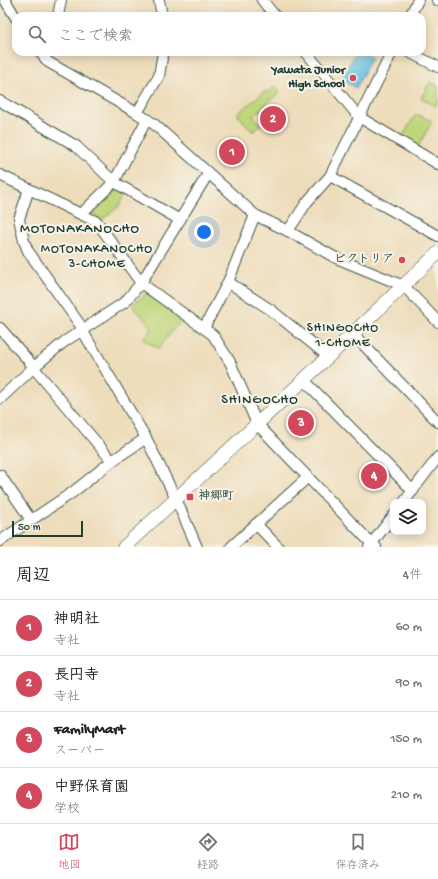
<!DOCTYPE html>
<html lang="ja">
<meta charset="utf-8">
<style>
:root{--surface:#fff;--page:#f6f6f6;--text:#202124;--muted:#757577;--line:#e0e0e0;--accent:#d1495b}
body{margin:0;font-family:"Gochi Hand","Klee One",sans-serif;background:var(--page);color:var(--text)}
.controls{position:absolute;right:12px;bottom:12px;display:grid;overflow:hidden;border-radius:8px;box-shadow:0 2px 10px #0003}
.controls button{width:36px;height:36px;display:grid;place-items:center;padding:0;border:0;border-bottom:1px solid var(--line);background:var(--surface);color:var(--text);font:20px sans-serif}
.scale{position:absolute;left:12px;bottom:10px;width:71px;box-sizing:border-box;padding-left:4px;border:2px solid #1f3d34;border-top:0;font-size:11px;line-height:14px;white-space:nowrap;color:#1f3d34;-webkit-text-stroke:3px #f7f3e8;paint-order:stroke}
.you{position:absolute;left:204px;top:232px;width:14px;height:14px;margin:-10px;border:3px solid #fff;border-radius:50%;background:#1a73e8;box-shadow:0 0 0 6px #1a73e833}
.badge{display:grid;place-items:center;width:26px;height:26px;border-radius:50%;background:var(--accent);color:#fff;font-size:13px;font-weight:700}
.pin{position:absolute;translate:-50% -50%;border:2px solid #fff;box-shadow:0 1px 4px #0006}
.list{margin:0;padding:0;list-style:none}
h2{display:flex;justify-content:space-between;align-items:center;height:52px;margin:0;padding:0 16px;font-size:17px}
h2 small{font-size:13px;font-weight:400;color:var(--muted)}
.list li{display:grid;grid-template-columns:26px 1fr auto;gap:12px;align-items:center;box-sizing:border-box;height:56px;padding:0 16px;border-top:1px solid var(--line)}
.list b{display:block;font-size:15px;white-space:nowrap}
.list p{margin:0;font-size:13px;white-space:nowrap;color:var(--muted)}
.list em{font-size:13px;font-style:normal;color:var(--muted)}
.icon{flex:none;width:22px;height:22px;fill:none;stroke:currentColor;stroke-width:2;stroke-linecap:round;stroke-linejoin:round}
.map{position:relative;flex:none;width:438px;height:547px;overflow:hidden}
.search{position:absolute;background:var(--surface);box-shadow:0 2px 10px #0003;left:12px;right:12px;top:12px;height:44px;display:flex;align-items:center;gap:10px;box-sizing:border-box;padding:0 14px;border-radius:12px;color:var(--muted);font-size:15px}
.sheet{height:276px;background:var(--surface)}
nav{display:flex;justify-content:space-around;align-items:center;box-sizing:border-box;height:56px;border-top:1px solid var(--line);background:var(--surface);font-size:11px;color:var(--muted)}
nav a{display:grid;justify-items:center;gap:2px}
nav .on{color:var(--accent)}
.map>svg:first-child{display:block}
.green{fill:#bfd67a;stroke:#6f8a57}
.water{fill:#61bddf;stroke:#407d8a}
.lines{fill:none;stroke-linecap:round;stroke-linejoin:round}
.minor-casing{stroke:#3e5548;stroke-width:12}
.tertiary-casing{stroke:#3e5548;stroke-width:14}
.minor{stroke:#fff;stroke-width:10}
.tertiary{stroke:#fff;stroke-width:13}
.poi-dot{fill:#d1495b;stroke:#f7f3e8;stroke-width:1.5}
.labels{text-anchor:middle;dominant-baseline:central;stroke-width:4;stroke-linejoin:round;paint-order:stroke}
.poi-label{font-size:12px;font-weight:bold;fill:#1f3d34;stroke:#f7f3e8;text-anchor:end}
.neighbourhood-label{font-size:13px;letter-spacing:1px;fill:#1f3d34;stroke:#f7f3e8}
.quarter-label{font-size:14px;letter-spacing:1px;fill:#1f3d34;stroke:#f7f3e8}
</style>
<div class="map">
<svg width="438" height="547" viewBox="0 0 438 547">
<rect width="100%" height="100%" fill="#f7f3e8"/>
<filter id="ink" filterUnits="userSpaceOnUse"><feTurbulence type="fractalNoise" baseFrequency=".025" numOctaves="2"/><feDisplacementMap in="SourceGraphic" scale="8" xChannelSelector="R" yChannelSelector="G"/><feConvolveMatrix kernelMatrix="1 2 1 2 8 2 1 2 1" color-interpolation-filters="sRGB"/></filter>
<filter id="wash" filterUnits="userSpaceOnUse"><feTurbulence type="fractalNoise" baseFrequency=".012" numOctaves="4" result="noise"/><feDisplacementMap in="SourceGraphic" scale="16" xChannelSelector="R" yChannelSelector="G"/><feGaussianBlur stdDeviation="0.9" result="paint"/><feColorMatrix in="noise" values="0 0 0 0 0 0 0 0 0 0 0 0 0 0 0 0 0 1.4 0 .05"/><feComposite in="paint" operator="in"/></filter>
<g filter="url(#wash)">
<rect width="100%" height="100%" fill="#edb"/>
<g class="green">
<path d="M 430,82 L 438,86 L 438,102 L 436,106 L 421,98 Z"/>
<path d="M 275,87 L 280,92 L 253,116 L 261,125 L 253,132 L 237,114 L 265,91 L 268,92 Z"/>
<path d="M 416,114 L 432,121 L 418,147 L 402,137 Z"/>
<path d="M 116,187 L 127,194 L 118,207 L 102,220 L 92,214 L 91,210 L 113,188 Z"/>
<path d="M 147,293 L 182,319 L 158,349 L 143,339 L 152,328 L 132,305 Z"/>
</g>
<path class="water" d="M 356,52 L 362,52 L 372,57 L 356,88 L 341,80 Z"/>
</g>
<g filter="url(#ink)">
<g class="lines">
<g class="minor-casing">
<g id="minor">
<path d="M 5,0 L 16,18"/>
<path d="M 159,0 L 162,16"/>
<path d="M 262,0 L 275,16"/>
<path d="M 437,0 L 438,0"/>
<path d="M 58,16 L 61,0"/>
<path d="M 410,16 L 418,0"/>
<path d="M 40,52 L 48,62 L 137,113 L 154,124 L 255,215 L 288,231 L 336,258 L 404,286 L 438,322"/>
<path d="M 306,52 L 359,117 L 438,164"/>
<path d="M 409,52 L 438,67"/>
<path d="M 0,101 L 76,146 L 114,182 L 180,220"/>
<path d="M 137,113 L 159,76 L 163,52"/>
<path d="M 0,175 L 97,222 L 141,283 L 213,335 L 230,362 L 257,424 L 371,543 L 376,547"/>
<path d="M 330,176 L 438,236"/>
<path d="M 29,189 L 19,219 L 24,241 L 28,251 L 83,329"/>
<path d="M 81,214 L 114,182 L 147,119"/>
<path d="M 288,231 L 307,202 L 330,176 L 392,52"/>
<path d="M 228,282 L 271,310 L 329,357"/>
<path d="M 0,328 L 34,367"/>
<path d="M 204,328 L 228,282 L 255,215"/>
<path d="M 82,330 L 146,438 L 176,499 L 197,547"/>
<path d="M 353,334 L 438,422"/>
<path d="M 33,367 L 112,461"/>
<path d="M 304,380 L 413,491"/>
<path d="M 0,399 L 34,367 L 64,342 L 125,302 L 141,283 L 208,174"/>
<path d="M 0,475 L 31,520"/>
<path d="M 404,502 L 438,457"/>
<path d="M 256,524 L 278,547"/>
<path d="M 0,541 L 73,492 L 112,461 L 146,438"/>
<path d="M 231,547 L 308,477"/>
<path d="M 369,547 L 393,516"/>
</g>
</g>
<g class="tertiary-casing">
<path id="tertiary" d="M 124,547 L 257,424 L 438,253"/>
</g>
<use href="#minor" class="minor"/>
<use href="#tertiary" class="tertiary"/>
</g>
</g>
<g class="poi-dot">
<circle cx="353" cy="78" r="4"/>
<circle cx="402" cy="260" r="4"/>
<rect x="186" y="493" width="8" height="8" rx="2"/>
</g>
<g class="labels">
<g class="poi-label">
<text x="345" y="71">Yawata Junior<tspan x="345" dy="14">High School</tspan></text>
<text x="394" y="260">ビクトリア</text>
<text x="198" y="497" text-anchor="start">神郷町</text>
</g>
<g class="neighbourhood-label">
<text x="97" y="249">MOTONAKANOCHO<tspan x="97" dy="15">3-CHOME</tspan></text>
<text x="343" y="328">SHINGOCHO<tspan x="343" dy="15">1-CHOME</tspan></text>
</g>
<g class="quarter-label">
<text x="80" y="229">MOTONAKANOCHO</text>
<text x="260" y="400">SHINGOCHO</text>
</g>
</g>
</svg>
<div class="controls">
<button><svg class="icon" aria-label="layers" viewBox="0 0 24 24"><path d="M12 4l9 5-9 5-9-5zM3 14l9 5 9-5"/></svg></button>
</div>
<div class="scale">50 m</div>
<div class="you"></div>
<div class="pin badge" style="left:232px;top:152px">1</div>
<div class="pin badge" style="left:273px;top:119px">2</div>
<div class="pin badge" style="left:301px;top:423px">3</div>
<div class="pin badge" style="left:374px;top:476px">4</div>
<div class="search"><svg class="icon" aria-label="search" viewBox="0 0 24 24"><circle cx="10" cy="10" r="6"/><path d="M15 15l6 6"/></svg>ここで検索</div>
</div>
<section class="sheet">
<h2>周辺<small>4件</small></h2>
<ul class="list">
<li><span class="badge">1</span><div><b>神明社</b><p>寺社</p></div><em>60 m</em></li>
<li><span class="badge">2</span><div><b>長円寺</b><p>寺社</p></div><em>90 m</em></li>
<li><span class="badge">3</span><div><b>FamilyMart</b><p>スーパー</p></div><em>150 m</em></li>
<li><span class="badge">4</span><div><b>中野保育園</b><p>学校</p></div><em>210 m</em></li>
</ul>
</section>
<nav>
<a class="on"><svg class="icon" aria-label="map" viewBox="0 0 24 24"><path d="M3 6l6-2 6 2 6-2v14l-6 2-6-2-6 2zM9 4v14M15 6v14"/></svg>地図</a>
<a><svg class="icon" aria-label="directions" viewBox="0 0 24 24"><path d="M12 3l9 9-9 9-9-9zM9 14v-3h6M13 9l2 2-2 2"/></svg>経路</a>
<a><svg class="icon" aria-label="saved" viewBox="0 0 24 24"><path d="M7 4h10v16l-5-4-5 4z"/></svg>保存済み</a>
</nav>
